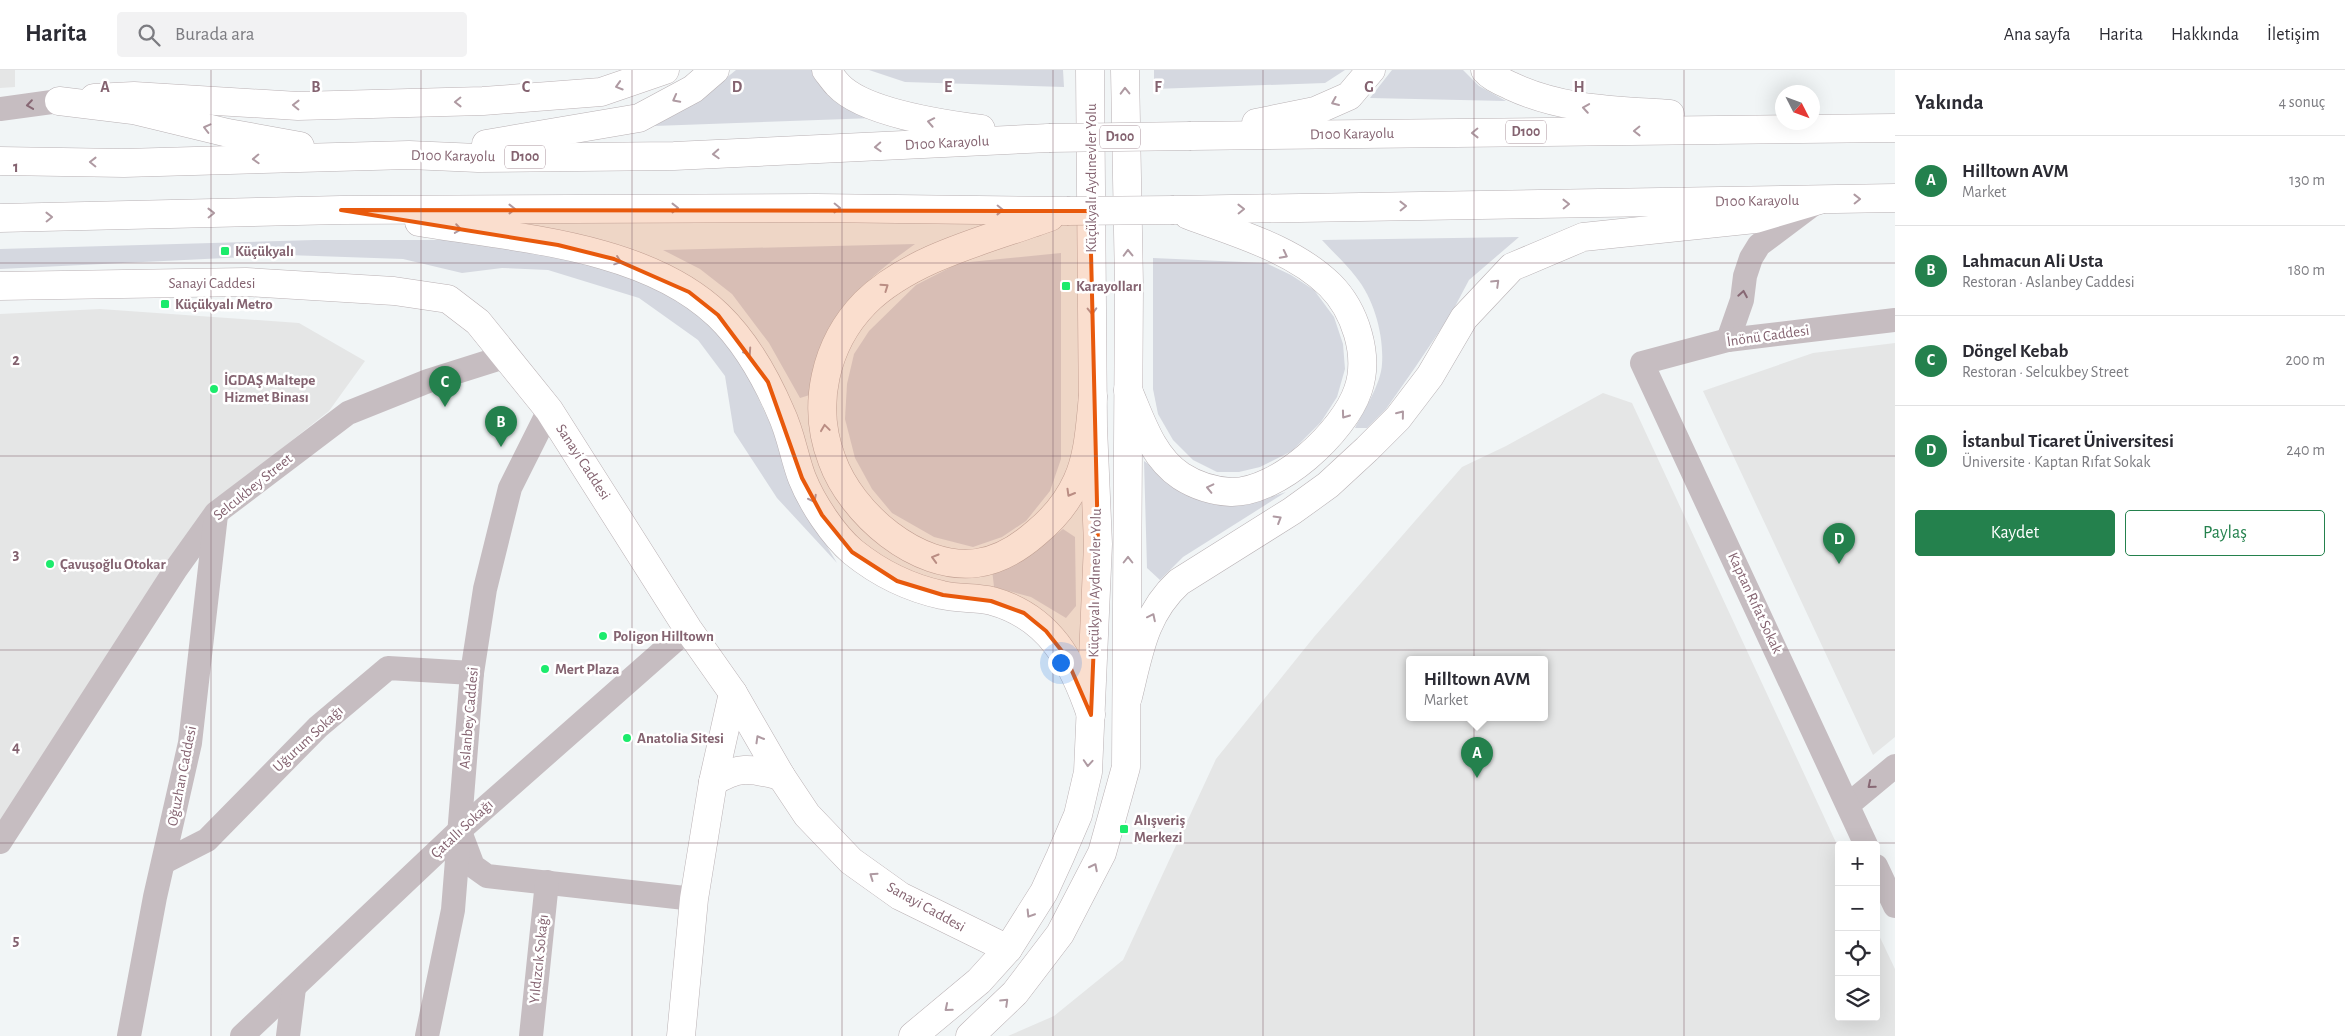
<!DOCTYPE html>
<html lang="tr">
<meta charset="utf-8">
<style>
:root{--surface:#fff;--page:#f2f2f3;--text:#2b2b33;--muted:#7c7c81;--line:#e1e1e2;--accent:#24814d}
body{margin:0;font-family:"Alegreya Sans",sans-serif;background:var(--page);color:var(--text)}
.controls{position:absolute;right:15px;bottom:15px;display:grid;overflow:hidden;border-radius:5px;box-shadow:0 5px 20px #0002}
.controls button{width:45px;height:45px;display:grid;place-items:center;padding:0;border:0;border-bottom:1px solid var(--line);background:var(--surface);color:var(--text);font:25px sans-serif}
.compass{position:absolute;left:1775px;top:15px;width:45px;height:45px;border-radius:50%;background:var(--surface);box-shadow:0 5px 20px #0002;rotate:132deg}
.you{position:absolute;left:1060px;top:592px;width:18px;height:18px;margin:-12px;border:4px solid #fff;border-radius:50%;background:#1a73e8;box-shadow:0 0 0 8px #1a73e833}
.badge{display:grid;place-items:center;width:32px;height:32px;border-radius:50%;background:var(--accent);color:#fff;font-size:16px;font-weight:700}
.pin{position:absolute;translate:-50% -41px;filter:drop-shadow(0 1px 2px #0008)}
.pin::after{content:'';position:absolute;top:26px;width:18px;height:15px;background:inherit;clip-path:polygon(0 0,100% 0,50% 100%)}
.popup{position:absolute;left:1406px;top:586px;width:142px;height:65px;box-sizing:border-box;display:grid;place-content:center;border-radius:5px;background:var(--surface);filter:drop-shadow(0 1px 4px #0005);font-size:16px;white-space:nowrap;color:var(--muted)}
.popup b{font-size:19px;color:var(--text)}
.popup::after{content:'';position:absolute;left:50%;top:100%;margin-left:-10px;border:10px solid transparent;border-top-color:var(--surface)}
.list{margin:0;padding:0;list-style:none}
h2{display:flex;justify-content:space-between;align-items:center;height:65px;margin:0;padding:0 20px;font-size:21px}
h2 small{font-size:16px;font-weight:400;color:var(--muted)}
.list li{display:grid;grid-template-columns:32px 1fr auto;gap:15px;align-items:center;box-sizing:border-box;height:90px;padding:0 20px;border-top:1px solid var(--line)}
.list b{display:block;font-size:19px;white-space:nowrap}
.list p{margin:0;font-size:16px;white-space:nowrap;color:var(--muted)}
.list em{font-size:16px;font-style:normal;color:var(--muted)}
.actions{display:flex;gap:10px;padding:15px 20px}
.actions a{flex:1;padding:11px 0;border:1px solid var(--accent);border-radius:5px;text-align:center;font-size:18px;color:var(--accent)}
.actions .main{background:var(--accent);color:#fff}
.icon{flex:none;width:28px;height:28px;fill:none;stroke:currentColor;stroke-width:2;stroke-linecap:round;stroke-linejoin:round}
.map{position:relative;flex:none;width:1895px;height:966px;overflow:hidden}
header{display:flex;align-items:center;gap:30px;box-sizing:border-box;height:70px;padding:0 25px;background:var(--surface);border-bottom:1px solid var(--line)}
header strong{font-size:24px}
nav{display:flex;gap:28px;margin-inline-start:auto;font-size:18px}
.search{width:350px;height:45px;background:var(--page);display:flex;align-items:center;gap:12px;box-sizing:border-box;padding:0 18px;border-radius:5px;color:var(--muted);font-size:19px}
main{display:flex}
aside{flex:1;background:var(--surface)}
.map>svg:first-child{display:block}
.built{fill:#e5e6e6;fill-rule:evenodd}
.green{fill:#d5d8e0}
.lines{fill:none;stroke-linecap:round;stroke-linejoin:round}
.major-casing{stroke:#bab1b4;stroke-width:29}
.highway-casing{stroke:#b8b1b4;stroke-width:29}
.minor{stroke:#c6bdc1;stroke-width:24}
.major{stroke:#fff;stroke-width:28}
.highway{stroke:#fff;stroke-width:28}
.highway-bridge-casing{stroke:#b8b1b4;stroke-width:29;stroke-linecap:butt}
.highway-bridge{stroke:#fff;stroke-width:28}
.oneway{stroke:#af9aa2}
.oneway2{stroke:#876874}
.marked{fill:#e8590c;fill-opacity:0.2;stroke:#e8590c;stroke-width:4;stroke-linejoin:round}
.grid{fill:none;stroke:#846370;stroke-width:1;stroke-opacity:0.55}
.poi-dot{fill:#1ceb6c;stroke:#fff;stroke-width:2}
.labels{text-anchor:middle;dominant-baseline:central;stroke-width:5;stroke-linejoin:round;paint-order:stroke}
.shield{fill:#fff;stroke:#a9929b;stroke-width:1}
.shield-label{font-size:14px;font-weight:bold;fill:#846370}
.street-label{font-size:15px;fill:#846370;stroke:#fff}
.poi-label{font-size:15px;font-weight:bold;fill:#846370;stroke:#fff;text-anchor:start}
.grid-label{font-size:16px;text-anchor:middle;font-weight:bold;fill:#846370;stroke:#fff;stroke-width:5;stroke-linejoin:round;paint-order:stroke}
</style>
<header>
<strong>Harita</strong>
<div class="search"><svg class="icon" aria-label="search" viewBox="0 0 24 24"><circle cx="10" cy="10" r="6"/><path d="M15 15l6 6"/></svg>Burada ara</div>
<nav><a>Ana sayfa</a><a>Harita</a><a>Hakkında</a><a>İletişim</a></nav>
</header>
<main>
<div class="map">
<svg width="1895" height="966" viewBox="0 0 1895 966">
<rect width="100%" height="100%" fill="#f1f5f6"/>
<g class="built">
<path d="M 0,0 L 15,0 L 15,17 L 0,18 Z"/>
<path d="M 100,239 L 299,253 L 365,291 L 329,341 L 204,440 L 0,755 L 0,244 Z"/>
<path d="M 1895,273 L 1895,667 L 1873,685 L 1703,321 L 1813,283 Z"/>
<path d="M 1603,323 L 1632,333 L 1839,779 L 1839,947 L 1876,947 L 1876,859 L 1895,899 L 1895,966 L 1008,966 L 1054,946 L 1123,890 L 1216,689 L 1314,567 L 1462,397 L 1506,376 ZM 1410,589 L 1544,589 L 1544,647 L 1410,647 Z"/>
</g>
<g class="green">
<path d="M 736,0 L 814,0 L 874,48 L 654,56 L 694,34 Z"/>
<path d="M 869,0 L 1063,0 L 1064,17 L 905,12 Z"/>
<path d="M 1154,0 L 1345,0 L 1325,13 L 1154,19 Z"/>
<path d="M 1392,0 L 1463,0 L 1479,16 L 1506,31 L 1370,28 Z"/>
<path d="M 1519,167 L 1469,210 L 1451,244 L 1414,299 L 1386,339 L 1367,358 L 1355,358 C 1364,340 1381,314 1382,294 C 1384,265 1374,229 1356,207 C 1346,194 1333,182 1322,170 Z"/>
<path d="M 314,170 L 452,170 L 546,182 L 631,208 L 677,229 L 717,259 L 747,304 L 772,358 L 793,420 L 837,493 L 777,428 L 734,362 L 725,306 L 698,270 L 639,228 L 548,200 L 502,198 L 462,203 L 403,189 L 287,185 L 0,199 L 0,179 Z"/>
<path d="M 915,174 C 876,202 835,234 820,282 C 816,295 815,310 813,324 L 800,328 L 769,273 L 732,224 L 700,199 L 663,180 Z"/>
<path d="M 1061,183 L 1061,389 L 1050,421 L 1026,451 L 1002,467 L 973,477 L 934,467 L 892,443 L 872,419 L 855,388 L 845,349 L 847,314 L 854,284 L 869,261 L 916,215 L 959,193 Z"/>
<path d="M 1153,188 L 1266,193 L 1291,205 L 1314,220 L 1334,247 L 1343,274 L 1345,299 L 1337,327 L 1321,352 L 1292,381 L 1260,397 L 1239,402 L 1217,402 L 1193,390 L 1173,370 L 1158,344 L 1153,319 Z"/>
<path d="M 1144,391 L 1183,418 L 1235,431 L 1268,428 L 1286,422 L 1183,487 L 1160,510 L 1147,498 Z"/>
<path d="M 1063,459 L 1075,467 L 1076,536 L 1066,548 L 1031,527 L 994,517 L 992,499 L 1029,486 Z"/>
</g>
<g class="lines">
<g class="major-casing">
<g id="major">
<path d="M 94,28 L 134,26 L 298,36 L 483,31 L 601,22 L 665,0"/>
<path d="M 0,216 L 246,212 L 394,221 L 448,229 L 478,252 L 549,340 L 688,559 L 733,623 L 781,706 L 807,745 L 851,791 L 900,826 L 1008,879"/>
<path d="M 713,712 C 740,695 751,699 781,706"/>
<path d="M 681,966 L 694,829 L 713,712 L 733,623"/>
<path d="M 913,966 L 979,911 L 1008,879 L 1044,822 L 1060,787 L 1078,745 L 1088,702 L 1098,474 L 1093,357 L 1090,0"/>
<path d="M 970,966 L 1015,923 L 1060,864 L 1102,783 L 1126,697 L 1129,215 L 1125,0"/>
</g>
</g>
<g class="highway-casing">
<g id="highway">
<path d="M 826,0 C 830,5 834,11 838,15 C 864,43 943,54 981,59"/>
<path d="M 1485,0 C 1492,8 1501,11 1511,16 C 1563,40 1613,40 1670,44"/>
<path d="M 59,31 L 133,40 L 228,63 L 300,76"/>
<path d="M 1256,53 L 1315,41 L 1349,26 L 1371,0"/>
<path d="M 1191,66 L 1895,58"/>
<path d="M 486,74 L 639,48 L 693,19 L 715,0"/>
<path d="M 0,91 L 124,93 L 409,85 L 478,88 L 674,86 L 1049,68"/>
<path d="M 1174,140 L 1895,128"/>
<path d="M 1050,147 C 990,169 911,187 865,233 C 825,274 811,336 832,390 C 851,443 917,501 977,493 C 999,490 1020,477 1036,463 C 1053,449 1068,431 1077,411 C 1089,385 1090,354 1093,326"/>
<path d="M 0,148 L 341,140 L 816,138 L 1067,141"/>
<path d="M 419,152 C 515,168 645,175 718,245 C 746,272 766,308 781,343 C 791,364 794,387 802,408 C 812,433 833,465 853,482 C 879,503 910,518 942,525 C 958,529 976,527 992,531 C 1050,547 1073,592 1091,645"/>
<path d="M 1128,320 C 1141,350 1152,387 1181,406 C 1195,415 1214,421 1231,422 C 1278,423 1344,362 1358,320 C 1370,285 1355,240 1330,215 C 1292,178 1235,163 1188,145"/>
<path d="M 1128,627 C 1139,583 1144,544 1179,512 L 1292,441 L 1328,415 L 1367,379 L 1398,348 L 1430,306 L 1464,248 L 1512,197 L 1583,167 L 1755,149 L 1819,130"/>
</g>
</g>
<g class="minor">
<path d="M 0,39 L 59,31"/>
<path d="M 1728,270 L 1742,230 L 1745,206 L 1751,188 L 1759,175 L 1811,136"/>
<path d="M 1848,735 L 1895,696"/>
<path d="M 462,767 L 473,796 L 487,806 L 694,829"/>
<path d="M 0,772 L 176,499 L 216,443 L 348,343 L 428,311 L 507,286"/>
<path d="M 1866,775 L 1642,293 L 1728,270 L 1895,250"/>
<path d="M 164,792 L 207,770 L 318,657 L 388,598 L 472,603"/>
<path d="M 1876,796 L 1895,836"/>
<path d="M 129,966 L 155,827 L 190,673 L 216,445"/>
<path d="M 242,966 L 460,760 L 688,559"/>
<path d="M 288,966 L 294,918"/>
<path d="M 427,966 L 453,840 L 472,603 L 485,519 L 510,418 L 549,340"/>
<path d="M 531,966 L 547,812"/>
</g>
<use href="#major" class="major"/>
<use href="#highway" class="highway"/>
<g class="highway-bridge-casing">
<g id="highway-bridge">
<path d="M 1049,68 L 1191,66"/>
<path d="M 1067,141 L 1174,140"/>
</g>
</g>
<use href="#highway-bridge" class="highway-bridge"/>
</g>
<defs><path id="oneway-chevron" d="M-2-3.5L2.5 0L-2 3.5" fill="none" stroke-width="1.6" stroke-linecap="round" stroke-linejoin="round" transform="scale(1.25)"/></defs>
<g class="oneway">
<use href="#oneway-chevron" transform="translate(619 16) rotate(163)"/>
<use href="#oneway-chevron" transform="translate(1125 21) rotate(-91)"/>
<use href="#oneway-chevron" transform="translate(676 29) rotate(152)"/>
<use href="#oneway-chevron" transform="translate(458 32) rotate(179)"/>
<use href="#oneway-chevron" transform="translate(1335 32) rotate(157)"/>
<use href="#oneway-chevron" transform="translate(296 35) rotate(-179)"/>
<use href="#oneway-chevron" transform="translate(1586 38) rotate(-171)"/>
<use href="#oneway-chevron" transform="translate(931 52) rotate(-169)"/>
<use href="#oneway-chevron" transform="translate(207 58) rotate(-166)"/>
<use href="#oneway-chevron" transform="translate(1637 61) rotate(179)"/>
<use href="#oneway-chevron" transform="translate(1475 63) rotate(179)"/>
<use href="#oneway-chevron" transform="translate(878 77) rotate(177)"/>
<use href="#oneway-chevron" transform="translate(716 84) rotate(177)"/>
<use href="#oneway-chevron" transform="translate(256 89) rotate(178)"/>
<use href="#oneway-chevron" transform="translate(93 92) rotate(-179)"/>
<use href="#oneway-chevron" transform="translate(1857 129) rotate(-1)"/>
<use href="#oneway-chevron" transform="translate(1566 134) rotate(-1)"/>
<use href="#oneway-chevron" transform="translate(1403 136) rotate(-1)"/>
<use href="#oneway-chevron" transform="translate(675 138)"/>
<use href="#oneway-chevron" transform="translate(837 138) rotate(1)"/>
<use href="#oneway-chevron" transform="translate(512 139)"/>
<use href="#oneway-chevron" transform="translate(1241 139) rotate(-1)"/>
<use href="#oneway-chevron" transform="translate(1000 140) rotate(1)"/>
<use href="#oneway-chevron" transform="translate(211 143) rotate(-1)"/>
<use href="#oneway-chevron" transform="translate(49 147) rotate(-1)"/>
<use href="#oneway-chevron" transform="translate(458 159) rotate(9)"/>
<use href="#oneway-chevron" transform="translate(1128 183) rotate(-91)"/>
<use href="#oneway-chevron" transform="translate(1284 185) rotate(27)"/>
<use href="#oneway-chevron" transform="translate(618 191) rotate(19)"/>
<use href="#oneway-chevron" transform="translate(1496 213) rotate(-44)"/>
<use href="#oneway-chevron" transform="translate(885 217) rotate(-35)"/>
<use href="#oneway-chevron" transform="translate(1092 241) rotate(89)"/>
<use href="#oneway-chevron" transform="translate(748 282) rotate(56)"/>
<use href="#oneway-chevron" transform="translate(1401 344) rotate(-51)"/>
<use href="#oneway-chevron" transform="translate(1345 345) rotate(126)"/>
<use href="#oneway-chevron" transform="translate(825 358) rotate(-98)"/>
<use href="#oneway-chevron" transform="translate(1210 418) rotate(-167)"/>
<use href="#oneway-chevron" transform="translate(1070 423) rotate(120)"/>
<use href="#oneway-chevron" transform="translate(813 429) rotate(63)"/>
<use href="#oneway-chevron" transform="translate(1278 449) rotate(-31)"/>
<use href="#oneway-chevron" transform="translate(935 488) rotate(-164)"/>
<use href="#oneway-chevron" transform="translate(1128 490) rotate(-90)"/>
<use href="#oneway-chevron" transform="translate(1152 547) rotate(-64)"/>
<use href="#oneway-chevron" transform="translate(759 669) rotate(-120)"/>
<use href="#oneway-chevron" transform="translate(1088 693) rotate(94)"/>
<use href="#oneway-chevron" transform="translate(1094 797) rotate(-63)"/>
<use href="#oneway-chevron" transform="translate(873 806) rotate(-145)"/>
<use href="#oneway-chevron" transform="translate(1030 844) rotate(122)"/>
<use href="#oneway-chevron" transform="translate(1005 932) rotate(-44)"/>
<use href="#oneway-chevron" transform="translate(948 938) rotate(140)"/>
</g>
<g class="oneway2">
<use href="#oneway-chevron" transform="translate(30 35) rotate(172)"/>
<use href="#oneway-chevron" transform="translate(1743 224) rotate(-80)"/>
<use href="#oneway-chevron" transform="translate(1871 715) rotate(140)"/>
</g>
<path class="marked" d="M 341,140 L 1090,141 L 1098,474 L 1091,645 L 1065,585 L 1046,561 L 1024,543 L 991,531 L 943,525 L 897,511 L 852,482 L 822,445 L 802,408 L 768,312 L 718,245 L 689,222 L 614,189 L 558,175 Z"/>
<path class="grid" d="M 211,0 L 211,966M 421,0 L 421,966M 632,0 L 632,966M 842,0 L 842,966M 1053,0 L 1053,966M 1263,0 L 1263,966M 1474,0 L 1474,966M 1684,0 L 1684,966M 0,193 L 1895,193M 0,386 L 1895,386M 0,580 L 1895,580M 0,773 L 1895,773"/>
<g class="poi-dot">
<rect x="220" y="176" width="10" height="10" rx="2.5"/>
<rect x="1061" y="211" width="10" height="10" rx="2.5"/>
<rect x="160" y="229" width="10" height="10" rx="2.5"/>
<circle cx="214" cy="319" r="5"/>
<circle cx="50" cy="494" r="5"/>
<circle cx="603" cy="566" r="5"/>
<circle cx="545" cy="599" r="5"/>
<circle cx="627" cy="668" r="5"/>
<rect x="1119" y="754" width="10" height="10" rx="2.5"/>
</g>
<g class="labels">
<g class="shield">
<rect x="1506" y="50.5" width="40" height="23" rx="4"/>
<rect x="1100" y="55.5" width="40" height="23" rx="4"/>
<rect x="505" y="75.5" width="40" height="23" rx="4"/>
</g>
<g class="shield-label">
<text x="1526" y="62">D100</text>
<text x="1120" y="67">D100</text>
<text x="525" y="87">D100</text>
</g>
<g class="street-label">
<text transform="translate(1352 64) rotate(-1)">D100 Karayolu</text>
<text transform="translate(947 73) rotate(-3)">D100 Karayolu</text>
<text transform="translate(453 86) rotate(1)">D100 Karayolu</text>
<text transform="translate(1091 108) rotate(-90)">Küçükyalı Aydınevler Yolu</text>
<text transform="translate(1757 131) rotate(-1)">D100 Karayolu</text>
<text x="212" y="213">Sanayi Caddesi</text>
<text transform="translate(1768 266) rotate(-8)">İnönü Caddesi</text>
<text transform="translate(583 392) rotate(57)">Sanayi Caddesi</text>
<text transform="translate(253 417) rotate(-39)">Selcukbey Street</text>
<text transform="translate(1095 513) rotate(-89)">Küçükyalı Aydınevler Yolu</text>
<text transform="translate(1755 533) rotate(65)">Kaptan Rıfat Sokak</text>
<text transform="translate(469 648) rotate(-85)">Aslanbey Caddesi</text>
<text transform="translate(308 669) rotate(-43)">Uğurum Sokağı</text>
<text transform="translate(182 706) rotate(-79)">Oğuzhan Caddesi</text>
<text transform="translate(462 759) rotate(-43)">Çatallı Sokağı</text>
<text transform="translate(926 837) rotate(29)">Sanayi Caddesi</text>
<text transform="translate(539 889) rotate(-84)">Yıldızcık Sokağı</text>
</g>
<g class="poi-label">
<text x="235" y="181">Küçükyalı</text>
<text x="1076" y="216">Karayolları</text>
<text x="175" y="234">Küçükyalı Metro</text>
<text x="224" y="310">İGDAŞ Maltepe<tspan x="224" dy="17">Hizmet Binası</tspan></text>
<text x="60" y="494">Çavuşoğlu Otokar</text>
<text x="613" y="566">Poligon Hilltown</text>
<text x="555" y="599">Mert Plaza</text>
<text x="637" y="668">Anatolia Sitesi</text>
<text x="1134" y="750">Alışveriş<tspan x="1134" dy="17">Merkezi</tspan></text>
</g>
</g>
<g class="grid-label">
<text x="105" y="22">A</text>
<text x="316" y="22">B</text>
<text x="526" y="22">C</text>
<text x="737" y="22">D</text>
<text x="948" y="22">E</text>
<text x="1158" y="22">F</text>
<text x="1369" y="22">G</text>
<text x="1579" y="22">H</text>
<text x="16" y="102">1</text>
<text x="16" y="295">2</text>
<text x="16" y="489">3</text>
<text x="16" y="682">4</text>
<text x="16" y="875">5</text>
</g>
</svg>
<div class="controls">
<button>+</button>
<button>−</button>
<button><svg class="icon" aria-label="locate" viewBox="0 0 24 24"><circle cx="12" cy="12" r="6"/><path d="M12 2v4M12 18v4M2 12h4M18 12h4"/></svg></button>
<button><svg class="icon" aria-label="layers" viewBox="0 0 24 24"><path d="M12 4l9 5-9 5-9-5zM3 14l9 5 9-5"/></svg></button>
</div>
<svg class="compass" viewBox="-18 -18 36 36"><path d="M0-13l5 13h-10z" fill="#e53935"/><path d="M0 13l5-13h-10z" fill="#7c7c81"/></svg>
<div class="you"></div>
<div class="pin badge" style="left:1477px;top:708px">A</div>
<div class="popup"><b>Hilltown AVM</b>Market</div>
<div class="pin badge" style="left:501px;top:377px">B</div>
<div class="pin badge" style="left:445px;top:337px">C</div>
<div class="pin badge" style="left:1839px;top:494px">D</div>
</div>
<aside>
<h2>Yakında<small>4 sonuç</small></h2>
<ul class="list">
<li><span class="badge">A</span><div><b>Hilltown AVM</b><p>Market</p></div><em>130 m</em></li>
<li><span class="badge">B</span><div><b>Lahmacun Ali Usta</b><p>Restoran · Aslanbey Caddesi</p></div><em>180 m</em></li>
<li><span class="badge">C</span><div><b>Döngel Kebab</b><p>Restoran · Selcukbey Street</p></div><em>200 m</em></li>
<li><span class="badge">D</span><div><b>İstanbul Ticaret Üniversitesi</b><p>Üniversite · Kaptan Rıfat Sokak</p></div><em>240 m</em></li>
</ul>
<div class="actions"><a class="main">Kaydet</a><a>Paylaş</a></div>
</aside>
</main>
